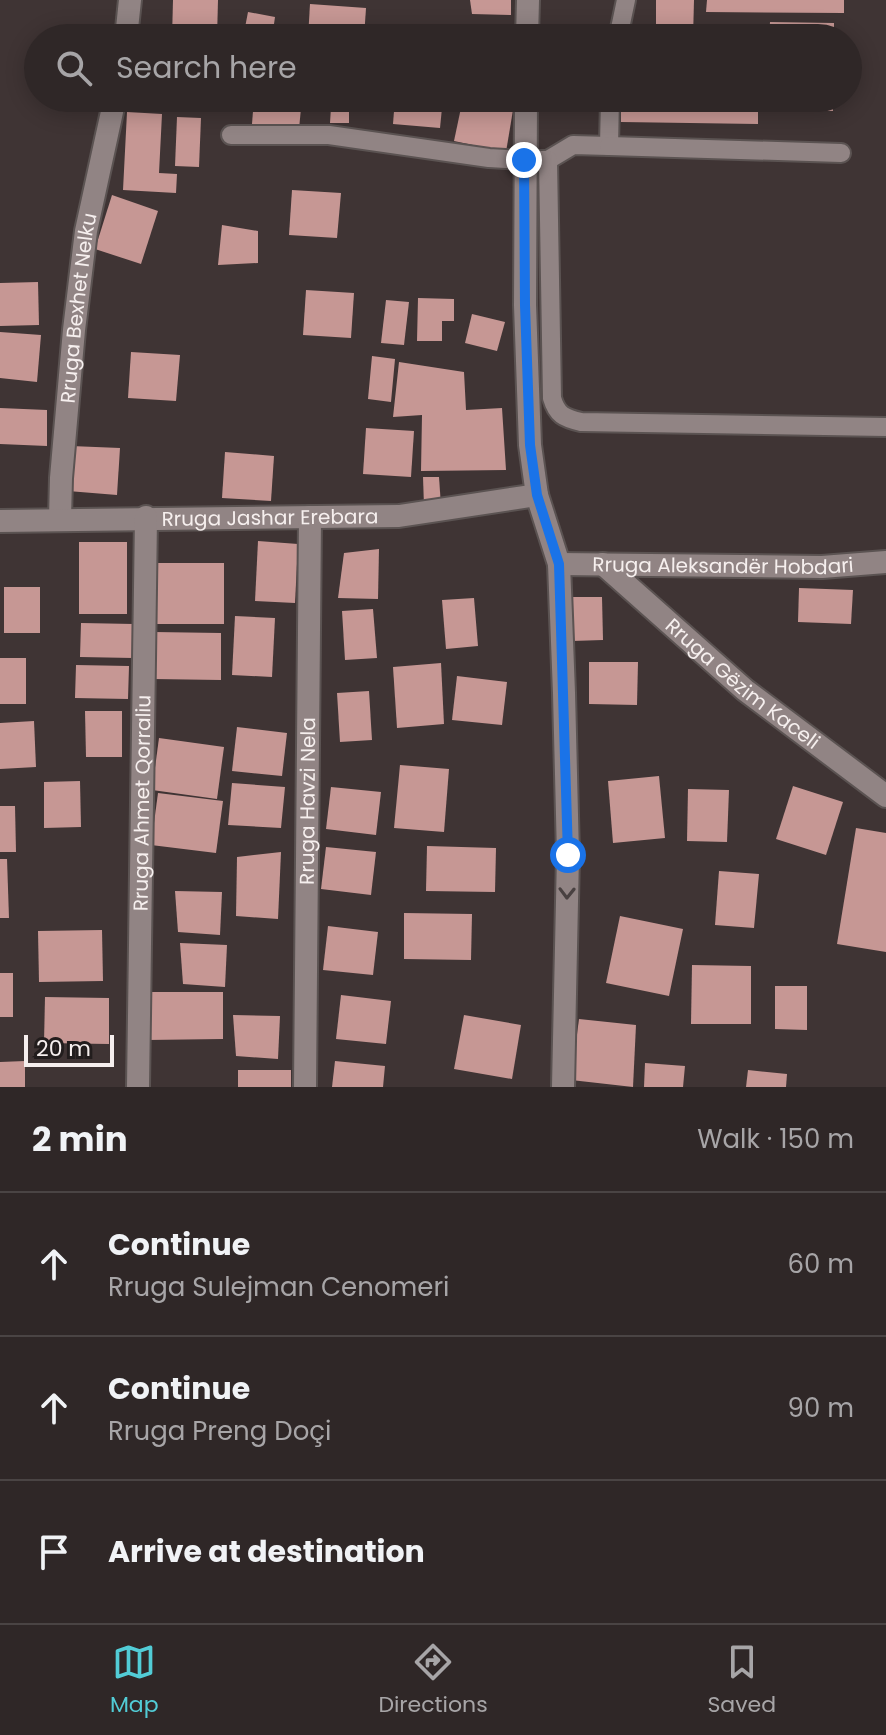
<!DOCTYPE html>
<meta charset="utf-8">
<style>
:root{--surface:#2f2727;--page:#3b3333;--text:#f1f3f6;--muted:#a7a5a7;--line:#4a4444;--accent:#52ccd6}
body{margin:0;font-family:Poppins,sans-serif;background:var(--page);color:var(--text)}
.scale{position:absolute;left:24px;bottom:20px;width:90px;box-sizing:border-box;padding-left:8px;border:4px solid #f6efee;border-top:0;font-size:22px;line-height:28px;white-space:nowrap;color:#f6efee;-webkit-text-stroke:6px #221d1d;paint-order:stroke}
.stop{position:absolute;width:24px;height:24px;margin:-18px;border:6px solid #1a73e8;border-radius:50%;background:#fff}
.stop.end{background:#1a73e8;border-color:#fff;box-shadow:0 2px 8px #0008}
.list{margin:0;padding:0;list-style:none}
h2{display:flex;justify-content:space-between;align-items:center;height:104px;margin:0;padding:0 32px;font-size:34px}
h2 small{font-size:26px;font-weight:400;color:var(--muted)}
.list li{display:grid;grid-template-columns:52px 1fr auto;gap:24px;align-items:center;box-sizing:border-box;height:144px;padding:0 32px;border-top:2px solid var(--line)}
.list b{display:block;font-size:30px;white-space:nowrap}
.list p{margin:0;font-size:26px;white-space:nowrap;color:var(--muted)}
.list em{font-size:26px;font-style:normal;color:var(--muted)}
.icon{flex:none;width:44px;height:44px;fill:none;stroke:currentColor;stroke-width:2;stroke-linecap:round;stroke-linejoin:round}
.map{position:relative;flex:none;width:886px;height:1087px;overflow:hidden}
.search{position:absolute;background:var(--surface);box-shadow:0 4px 20px #0003;left:24px;right:24px;top:24px;height:88px;display:flex;align-items:center;gap:20px;box-sizing:border-box;padding:0 28px;border-radius:44px;color:var(--muted);font-size:30px}
.sheet{height:536px;background:var(--surface)}
nav{display:flex;justify-content:space-around;align-items:center;box-sizing:border-box;height:112px;border-top:2px solid var(--line);background:var(--surface);font-size:22px;color:var(--muted)}
nav a{display:grid;justify-items:center;gap:4px}
nav .on{color:var(--accent)}
.map>svg:first-child{display:block}
.building{fill:#c69794}
.lines{fill:none;stroke-linecap:round;stroke-linejoin:round}
.service-casing{stroke:#5b5352;stroke-width:22}
.minor-casing{stroke:#5b5352;stroke-width:26}
.service{stroke:#918484;stroke-width:18}
.minor{stroke:#918484;stroke-width:22}
.oneway{stroke:#494141}
.route{stroke:#1a73e8;stroke-width:10}
.labels{text-anchor:middle;dominant-baseline:central;stroke-width:8;stroke-linejoin:round;paint-order:stroke}
.street-label{font-size:20px;fill:#f6efee;stroke:#221d1d}
</style>
<div class="map">
<svg width="886" height="1087" viewBox="0 0 886 1087">
<rect width="100%" height="100%" fill="#3f3434"/>
<g class="building">
<path d="M 173,0 L 218,0 L 217,38 L 172,38 Z"/>
<path d="M 470,0 L 511,0 L 511,15 L 472,14 Z"/>
<path d="M 656,0 L 694,0 L 693,38 L 656,38 Z"/>
<path d="M 707,0 L 844,0 L 844,13 L 706,12 Z"/>
<path d="M 310,4 L 366,8 L 364,38 L 308,38 Z"/>
<path d="M 248,12 L 275,17 L 274,24 L 303,29 L 301,38 L 243,38 Z"/>
<path d="M 770,22 L 834,23 L 834,38 L 769,38 Z"/>
<path d="M 156,98 L 205,98 L 204,108 L 156,105 Z"/>
<path d="M 254,98 L 302,98 L 299,129 L 252,124 Z"/>
<path d="M 310,98 L 349,98 L 349,123 L 330,123 L 331,107 L 310,107 Z"/>
<path d="M 395,98 L 443,98 L 440,128 L 393,124 Z"/>
<path d="M 621,98 L 758,98 L 758,124 L 621,122 Z"/>
<path d="M 768,98 L 833,98 L 833,111 L 768,110 Z"/>
<path d="M 462,103 L 514,104 L 506,152 L 454,141 Z"/>
<path d="M 127,112 L 162,114 L 159,173 L 177,174 L 176,193 L 123,190 Z"/>
<path d="M 177,117 L 201,118 L 199,167 L 175,166 Z"/>
<path d="M 292,190 L 341,193 L 337,238 L 289,235 Z"/>
<path d="M 112,195 L 158,211 L 141,264 L 95,249 Z"/>
<path d="M 222,225 L 258,231 L 258,263 L 218,265 Z"/>
<path d="M 38,282 L 39,325 L 0,326 L 0,283 Z"/>
<path d="M 306,290 L 354,293 L 351,338 L 303,335 Z"/>
<path d="M 418,298 L 454,299 L 454,321 L 442,321 L 442,341 L 417,341 Z"/>
<path d="M 386,300 L 409,302 L 404,345 L 381,343 Z"/>
<path d="M 472,314 L 505,322 L 497,351 L 465,343 Z"/>
<path d="M 0,332 L 41,335 L 37,382 L 0,378 Z"/>
<path d="M 131,352 L 180,355 L 176,401 L 128,398 Z"/>
<path d="M 372,356 L 395,359 L 391,402 L 368,399 Z"/>
<path d="M 399,362 L 464,372 L 466,410 L 502,408 L 506,470 L 421,471 L 422,415 L 393,417 Z"/>
<path d="M 0,408 L 47,410 L 47,446 L 0,444 Z"/>
<path d="M 366,428 L 414,431 L 411,477 L 363,474 Z"/>
<path d="M 71,446 L 120,448 L 117,495 L 68,491 Z"/>
<path d="M 225,452 L 274,456 L 271,501 L 222,498 Z"/>
<path d="M 423,477 L 439,477 L 441,506 L 424,506 Z"/>
<path d="M 258,541 L 298,544 L 295,603 L 255,601 Z"/>
<rect x="79" y="542" width="48" height="72"/>
<path d="M 379,549 L 378,599 L 338,598 L 344,553 Z"/>
<rect x="154" y="563" width="70" height="61"/>
<rect x="4" y="587" width="36" height="46"/>
<path d="M 799,588 L 853,590 L 851,624 L 798,622 Z"/>
<path d="M 571,597 L 602,597 L 603,640 L 572,641 Z"/>
<path d="M 474,598 L 478,646 L 446,649 L 442,600 Z"/>
<path d="M 373,609 L 377,658 L 345,660 L 342,611 Z"/>
<path d="M 235,616 L 275,618 L 272,677 L 232,675 Z"/>
<path d="M 81,623 L 134,624 L 133,658 L 80,657 Z"/>
<path d="M 154,632 L 221,633 L 221,680 L 153,679 Z"/>
<rect x="0" y="658" width="26" height="46"/>
<path d="M 589,662 L 638,662 L 637,705 L 589,704 Z"/>
<path d="M 441,663 L 444,724 L 397,728 L 393,667 Z"/>
<path d="M 76,665 L 129,666 L 128,699 L 75,698 Z"/>
<path d="M 457,676 L 507,682 L 502,725 L 452,720 Z"/>
<path d="M 369,691 L 372,740 L 340,742 L 337,693 Z"/>
<path d="M 85,711 L 122,711 L 122,757 L 86,757 Z"/>
<path d="M 34,721 L 36,767 L 0,769 L 0,723 Z"/>
<path d="M 237,727 L 287,733 L 282,776 L 232,771 Z"/>
<path d="M 159,738 L 224,747 L 217,799 L 152,790 Z"/>
<path d="M 400,765 L 449,769 L 444,832 L 394,828 Z"/>
<path d="M 659,776 L 665,838 L 613,843 L 608,781 Z"/>
<path d="M 80,781 L 81,827 L 44,828 L 44,782 Z"/>
<path d="M 232,783 L 285,787 L 281,828 L 228,825 Z"/>
<path d="M 793,786 L 843,802 L 826,855 L 776,839 Z"/>
<path d="M 331,787 L 381,792 L 376,835 L 326,829 Z"/>
<path d="M 688,789 L 729,790 L 727,842 L 687,841 Z"/>
<path d="M 158,793 L 223,801 L 216,853 L 151,845 Z"/>
<path d="M 0,806 L 15,806 L 16,852 L 0,852 Z"/>
<path d="M 856,828 L 886,833 L 886,952 L 837,944 Z"/>
<path d="M 427,846 L 496,848 L 495,892 L 426,891 Z"/>
<path d="M 326,847 L 376,852 L 371,895 L 321,889 Z"/>
<path d="M 281,852 L 278,919 L 236,916 L 237,857 Z"/>
<path d="M 0,859 L 7,859 L 9,918 L 0,918 Z"/>
<path d="M 719,871 L 759,874 L 754,928 L 715,925 Z"/>
<path d="M 175,891 L 222,892 L 220,935 L 178,932 Z"/>
<path d="M 404,913 L 472,914 L 471,960 L 404,959 Z"/>
<path d="M 620,916 L 683,929 L 669,996 L 606,983 Z"/>
<path d="M 328,926 L 378,932 L 373,975 L 323,970 Z"/>
<path d="M 102,930 L 103,981 L 39,982 L 38,931 Z"/>
<path d="M 180,943 L 227,945 L 225,987 L 183,984 Z"/>
<path d="M 692,965 L 751,966 L 751,1024 L 691,1024 Z"/>
<rect x="0" y="973" width="13" height="44"/>
<path d="M 775,986 L 807,986 L 807,1030 L 775,1029 Z"/>
<path d="M 147,992 L 223,992 L 223,1039 L 147,1040 Z"/>
<path d="M 341,995 L 391,1001 L 386,1044 L 336,1039 Z"/>
<path d="M 45,997 L 109,998 L 109,1044 L 44,1043 Z"/>
<path d="M 233,1015 L 280,1016 L 278,1059 L 236,1056 Z"/>
<path d="M 464,1015 L 521,1025 L 512,1079 L 454,1069 Z"/>
<path d="M 579,1019 L 636,1025 L 633,1087 L 571,1080 Z"/>
<path d="M 25,1061 L 25,1087 L 0,1087 L 0,1062 Z"/>
<path d="M 335,1061 L 385,1066 L 383,1087 L 332,1087 Z"/>
<path d="M 645,1063 L 685,1066 L 683,1087 L 644,1087 Z"/>
<rect x="238" y="1070" width="53" height="17"/>
<path d="M 748,1070 L 787,1074 L 786,1087 L 746,1087 Z"/>
</g>
<g class="lines">
<g class="service-casing">
<g id="service">
<path d="M 618,38 L 626,0"/>
<path d="M 231,135 L 329,135 L 489,158 L 524,160 L 548,160 L 573,145 L 609,146 L 610,98"/>
<path d="M 609,146 L 841,153"/>
<path d="M 548,160 L 552,398 C 557,415 564,418 581,422 L 886,427"/>
</g>
</g>
<g class="minor-casing">
<g id="minor">
<path d="M 126,38 L 130,0"/>
<path d="M 527,38 L 528,0"/>
<path d="M 526,98 L 525,305 L 530,445 L 537,495 L 559,564 L 564,693 L 568,855 L 563,1087"/>
<path id="s1" d="M 60,519 L 61,478 L 74,330 L 86,231 L 115,98"/>
<path id="s2" d="M 0,521 L 399,516 L 537,495"/>
<path id="s3" d="M 559,564 L 822,567 L 886,562"/>
<path id="s4" d="M 603,564 L 745,690 L 886,796"/>
<path id="s5" d="M 138,1087 L 146,517"/>
<path id="s6" d="M 305,1087 L 310,517"/>
</g>
</g>
<use href="#service" class="service"/>
<use href="#minor" class="minor"/>
</g>
<defs><path id="oneway-chevron" d="M-2-3.5L2.5 0L-2 3.5" fill="none" stroke-width="1.6" stroke-linecap="round" stroke-linejoin="round" transform="scale(2)"/></defs>
<use class="oneway" href="#oneway-chevron" transform="translate(567 893) rotate(91)"/>
<g class="lines">
<path class="route" d="M 524,160 L 525,305 L 530,445 L 537,495 L 559,564 L 568,855"/>
</g>
<g class="labels">
<g class="street-label">
<text stroke="none"><textPath href="#s1" startOffset="212">Rruga Bexhet Nelku</textPath></text>
<text stroke="none"><textPath href="#s2" startOffset="270">Rruga Jashar Erebara</textPath></text>
<text stroke="none"><textPath href="#s3" startOffset="164">Rruga Aleksandër Hobdari</textPath></text>
<text stroke="none"><textPath href="#s4" startOffset="184">Rruga Gëzim Kaceli</textPath></text>
<text stroke="none"><textPath href="#s5" startOffset="284">Rruga Ahmet Qorraliu</textPath></text>
<text stroke="none"><textPath href="#s6" startOffset="286">Rruga Havzi Nela</textPath></text>
</g>
</g>
</svg>
<div class="scale">20 m</div>
<div class="stop" style="left:568px;top:855px"></div>
<div class="stop end" style="left:524px;top:160px"></div>
<div class="search"><svg class="icon" aria-label="search" viewBox="0 0 24 24"><circle cx="10" cy="10" r="6"/><path d="M15 15l6 6"/></svg>Search here</div>
</div>
<section class="sheet">
<h2>2 min<small>Walk · 150 m</small></h2>
<ul class="list">
<li><svg class="icon" aria-label="ahead" viewBox="0 0 24 24"><path d="M12 20V5M6 11l6-6 6 6"/></svg><div><b>Continue</b><p>Rruga Sulejman Cenomeri</p></div><em>60 m</em></li>
<li><svg class="icon" aria-label="ahead" viewBox="0 0 24 24"><path d="M12 20V5M6 11l6-6 6 6"/></svg><div><b>Continue</b><p>Rruga Preng Doçi</p></div><em>90 m</em></li>
<li><svg class="icon" aria-label="arrive" viewBox="0 0 24 24"><path d="M6 21V4h12l-3 4 3 4H6"/></svg><div><b>Arrive at destination</b></div></li>
</ul>
</section>
<nav>
<a class="on"><svg class="icon" aria-label="map" viewBox="0 0 24 24"><path d="M3 6l6-2 6 2 6-2v14l-6 2-6-2-6 2zM9 4v14M15 6v14"/></svg>Map</a>
<a><svg class="icon" aria-label="directions" viewBox="0 0 24 24"><path d="M12 3l9 9-9 9-9-9zM9 14v-3h6M13 9l2 2-2 2"/></svg>Directions</a>
<a><svg class="icon" aria-label="saved" viewBox="0 0 24 24"><path d="M7 4h10v16l-5-4-5 4z"/></svg>Saved</a>
</nav>
